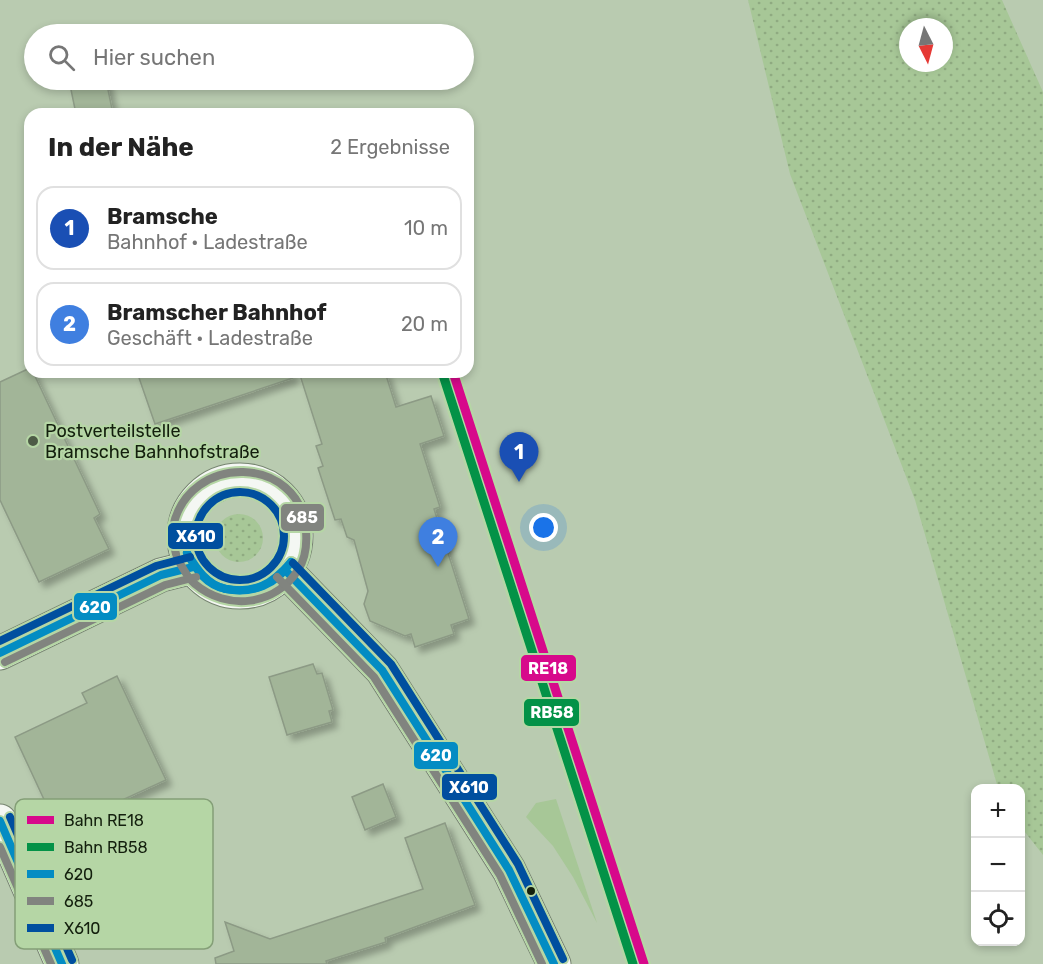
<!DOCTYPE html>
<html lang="de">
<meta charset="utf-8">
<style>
:root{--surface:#fff;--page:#f6f6f6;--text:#222;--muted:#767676;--line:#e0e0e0;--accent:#111827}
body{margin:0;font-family:Rubik,sans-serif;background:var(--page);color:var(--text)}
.controls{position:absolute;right:18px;bottom:18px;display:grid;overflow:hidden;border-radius:12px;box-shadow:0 3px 9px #0003}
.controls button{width:54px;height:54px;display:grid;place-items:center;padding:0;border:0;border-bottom:2px solid var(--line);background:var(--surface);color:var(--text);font:30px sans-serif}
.compass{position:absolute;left:899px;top:18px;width:54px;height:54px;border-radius:50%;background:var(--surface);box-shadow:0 3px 9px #0003;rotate:174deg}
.you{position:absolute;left:544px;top:528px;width:21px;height:21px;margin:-15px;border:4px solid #fff;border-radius:50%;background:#1a73e8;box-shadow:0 0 0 9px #1a73e833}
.badge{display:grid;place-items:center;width:39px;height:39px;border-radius:50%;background:var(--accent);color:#fff;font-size:20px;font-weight:700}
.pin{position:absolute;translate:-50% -50px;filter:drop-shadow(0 2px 3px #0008)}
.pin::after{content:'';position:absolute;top:32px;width:21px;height:18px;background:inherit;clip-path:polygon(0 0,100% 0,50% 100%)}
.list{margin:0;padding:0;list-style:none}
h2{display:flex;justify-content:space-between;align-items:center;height:78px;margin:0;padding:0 24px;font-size:26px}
h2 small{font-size:20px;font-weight:400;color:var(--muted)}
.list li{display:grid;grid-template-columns:39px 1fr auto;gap:18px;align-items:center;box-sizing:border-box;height:84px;margin:0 12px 12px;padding:0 12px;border:2px solid var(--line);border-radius:18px}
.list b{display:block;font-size:22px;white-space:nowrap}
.list p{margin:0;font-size:20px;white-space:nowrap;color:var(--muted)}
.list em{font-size:20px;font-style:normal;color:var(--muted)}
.icon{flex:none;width:33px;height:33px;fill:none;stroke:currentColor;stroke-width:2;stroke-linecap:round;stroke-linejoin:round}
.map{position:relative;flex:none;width:1043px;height:964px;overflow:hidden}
.search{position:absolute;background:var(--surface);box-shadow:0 3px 9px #0003;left:24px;top:24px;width:450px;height:66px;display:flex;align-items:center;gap:15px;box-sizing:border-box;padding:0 21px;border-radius:33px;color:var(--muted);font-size:22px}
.panel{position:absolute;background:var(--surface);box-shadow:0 3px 9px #0003;left:24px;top:108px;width:450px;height:270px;border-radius:18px}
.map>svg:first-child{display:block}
.grass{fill:url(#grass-dots);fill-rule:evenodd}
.garden{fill:#a7c797}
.building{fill:#a2b598;stroke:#8c9a85;stroke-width:1.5;filter:url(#shadow)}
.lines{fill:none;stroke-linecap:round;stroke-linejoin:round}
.minor-casing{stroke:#768470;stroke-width:35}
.minor{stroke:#f4f7f3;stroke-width:33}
.bus-1-casing{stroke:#b5d6a5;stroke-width:12}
.bus-2-casing{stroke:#b5d6a5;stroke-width:12}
.bus-3-casing{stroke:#b5d6a5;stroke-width:12}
.bus-1{stroke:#038cc3;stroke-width:8}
.bus-2{stroke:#81847f;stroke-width:8}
.bus-3{stroke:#004f9f;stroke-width:8}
.rail-1-casing{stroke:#b5d6a5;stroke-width:14}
.rail-2-casing{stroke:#b5d6a5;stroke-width:14}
.rail-1{stroke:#d7098b;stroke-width:9}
.rail-2{stroke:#039247;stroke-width:9}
.poi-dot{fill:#4d5b46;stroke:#b5d6a5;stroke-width:2}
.bus-dot{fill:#131f0d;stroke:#b5d6a5;stroke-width:2}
.labels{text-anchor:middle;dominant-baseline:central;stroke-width:4.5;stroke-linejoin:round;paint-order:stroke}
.poi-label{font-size:18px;fill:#131f0d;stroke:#b5d6a5;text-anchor:start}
.key{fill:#b5d6a5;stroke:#849f77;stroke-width:1.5}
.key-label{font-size:16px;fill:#131f0d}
.line-badge{stroke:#b5d6a5;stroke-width:2}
.badge-label{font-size:16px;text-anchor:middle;font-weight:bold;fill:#fff}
</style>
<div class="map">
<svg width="1043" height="964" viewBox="0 0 1043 964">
<defs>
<pattern id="grass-dots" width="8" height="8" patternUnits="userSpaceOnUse" patternTransform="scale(1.5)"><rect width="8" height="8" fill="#a7c797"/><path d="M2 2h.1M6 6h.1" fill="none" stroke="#8faa81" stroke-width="1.8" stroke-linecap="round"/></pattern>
<filter id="shadow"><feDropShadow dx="5.5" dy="5.5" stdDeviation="3" flood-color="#0004"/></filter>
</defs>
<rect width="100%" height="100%" fill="#b9cbb0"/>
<g class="grass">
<path d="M 748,0 L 1002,0 L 1043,92 L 1043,855 L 1021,827 L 1020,788 L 998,788 L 915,500 L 790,174 ZM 908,27 L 944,27 L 944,63 L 908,63 Z"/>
<circle cx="239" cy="538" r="24"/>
</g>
<path class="garden" d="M 556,799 L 597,923 L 573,877 L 553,846 L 526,817 L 536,803 Z"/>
<g class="building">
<path d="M 69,80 L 106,80 L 113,114 L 76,114 Z"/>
<path d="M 30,368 L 30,372 L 33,372 L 100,514 L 94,518 L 109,549 L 39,582 L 0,500 L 0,382 Z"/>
<path d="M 137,372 L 292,372 L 293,378 L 155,424 Z"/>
<path d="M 299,372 L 385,372 L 396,407 L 431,396 L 444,436 L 420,444 L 440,507 L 434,509 L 469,619 L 451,625 L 454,634 L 415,647 L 411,634 L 405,636 L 370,621 L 364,604 L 368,591 L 354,540 L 347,537 L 341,519 L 335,520 L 318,468 L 323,466 L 316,446 L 322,444 Z"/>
<path d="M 313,664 L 317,674 L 322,673 L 333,710 L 329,711 L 332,722 L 287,735 L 269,677 Z"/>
<path d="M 117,676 L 166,780 L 87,816 L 118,883 L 73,904 L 44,841 L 60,834 L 15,737 L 87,703 L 82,693 Z"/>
<path d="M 383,784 L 396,817 L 365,830 L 352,797 Z"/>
<path d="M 445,823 L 475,905 L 385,938 L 386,942 L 326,961 L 327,964 L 216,964 L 215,958 L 234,951 L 225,922 L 270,939 L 423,889 L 405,838 Z"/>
</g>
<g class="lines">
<g class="minor-casing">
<g id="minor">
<circle cx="240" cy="536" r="56"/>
<path d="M 285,570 L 382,670 L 509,870 L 554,964"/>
<path d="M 0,653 L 161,575 L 193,567"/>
<path d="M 0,821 L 62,964"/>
</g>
</g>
<use href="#minor" class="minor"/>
<g class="bus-1-casing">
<g id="bus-1">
<path d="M 187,553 C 197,569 207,585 226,589"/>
<path d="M 187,553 C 196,570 206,585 226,589"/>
<path d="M 285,570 L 382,670 L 509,870 L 554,964"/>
<path d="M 226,589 C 255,594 272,584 291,562"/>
<path d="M 226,589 C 252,594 277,585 291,562"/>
<path d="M 0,653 L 161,575 L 193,567"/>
<path d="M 0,821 L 62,964"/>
</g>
</g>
<g class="bus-2-casing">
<g id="bus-2">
<path d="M 176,554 C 174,546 172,535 173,527 C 188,452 301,454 306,531 C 307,544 306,558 298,570 C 275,606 227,611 195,584 C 187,578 182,566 177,558"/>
<path d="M 277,577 L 374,677 L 500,875 L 542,964"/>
<path d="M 5,662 L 165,585 L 196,577"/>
<path d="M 0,847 L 51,964"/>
</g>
</g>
<g class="bus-3-casing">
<g id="bus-3">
<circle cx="240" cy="536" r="44"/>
<path d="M 293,563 L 391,664 L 518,864 L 563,959"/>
<path d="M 0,641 L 156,566 L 190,557"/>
<path d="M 10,817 L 72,960"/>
</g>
</g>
<use href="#bus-1" class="bus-1"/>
<use href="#bus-2" class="bus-2"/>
<use href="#bus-3" class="bus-3"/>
<g class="rail-1-casing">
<path id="rail-1" d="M 453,372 L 644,964"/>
</g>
<g class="rail-2-casing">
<path id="rail-2" d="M 443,375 L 633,964"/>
</g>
<use href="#rail-1" class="rail-1"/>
<use href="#rail-2" class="rail-2"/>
</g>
<circle class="poi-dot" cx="33" cy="441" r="6"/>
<circle class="bus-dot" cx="531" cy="891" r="5"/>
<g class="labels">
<g class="poi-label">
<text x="45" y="431">Postverteilstelle<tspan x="45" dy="21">Bramsche Bahnhofstraße</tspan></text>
</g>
</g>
<rect x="15" y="799" width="198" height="150" rx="9" class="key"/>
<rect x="27" y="816" width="27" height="8" fill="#d7098b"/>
<rect x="27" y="843" width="27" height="8" fill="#039247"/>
<rect x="27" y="870" width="27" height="8" fill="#038cc3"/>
<rect x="27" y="897" width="27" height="8" fill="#81847f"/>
<rect x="27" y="924" width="27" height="8" fill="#004f9f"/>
<g class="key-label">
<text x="64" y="826">Bahn RE18</text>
<text x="64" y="853">Bahn RB58</text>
<text x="64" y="880">620</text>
<text x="64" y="907">685</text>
<text x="64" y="934">X610</text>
</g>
<g class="line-badge">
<rect x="280" y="503" width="45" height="29" rx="6" fill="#81847f"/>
<rect x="167" y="522" width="57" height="28" rx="6" fill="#004f9f"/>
<rect x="73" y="592" width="45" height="29" rx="6" fill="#038cc3"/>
<rect x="520" y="654" width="57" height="28" rx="6" fill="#d7098b"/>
<rect x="523" y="698" width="57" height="29" rx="6" fill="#039247"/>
<rect x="413" y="741" width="46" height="29" rx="6" fill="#038cc3"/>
<rect x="441" y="773" width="57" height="28" rx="6" fill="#004f9f"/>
</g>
<g class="badge-label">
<text x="302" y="523">685</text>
<text x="196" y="542">X610</text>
<text x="95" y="613">620</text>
<text x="548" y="674">RE18</text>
<text x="552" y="718">RB58</text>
<text x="436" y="761">620</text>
<text x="469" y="793">X610</text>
</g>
</svg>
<div class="controls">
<button>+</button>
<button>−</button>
<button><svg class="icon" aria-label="locate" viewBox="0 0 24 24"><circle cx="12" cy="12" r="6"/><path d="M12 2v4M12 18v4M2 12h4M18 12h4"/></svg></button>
</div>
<svg class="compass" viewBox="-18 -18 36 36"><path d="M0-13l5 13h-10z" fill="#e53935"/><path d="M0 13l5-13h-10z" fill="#767676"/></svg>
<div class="you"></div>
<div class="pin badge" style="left:519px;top:482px;background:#1a4fb4">1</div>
<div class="pin badge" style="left:438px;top:567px;background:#3f7fe0">2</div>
<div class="search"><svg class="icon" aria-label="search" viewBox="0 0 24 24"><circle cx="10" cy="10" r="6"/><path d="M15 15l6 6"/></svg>Hier suchen</div>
<section class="panel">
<h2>In der Nähe<small>2 Ergebnisse</small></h2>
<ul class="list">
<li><span class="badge" style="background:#1a4fb4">1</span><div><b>Bramsche</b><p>Bahnhof · Ladestraße</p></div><em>10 m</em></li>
<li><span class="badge" style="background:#3f7fe0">2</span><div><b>Bramscher Bahnhof</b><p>Geschäft · Ladestraße</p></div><em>20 m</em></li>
</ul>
</section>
</div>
